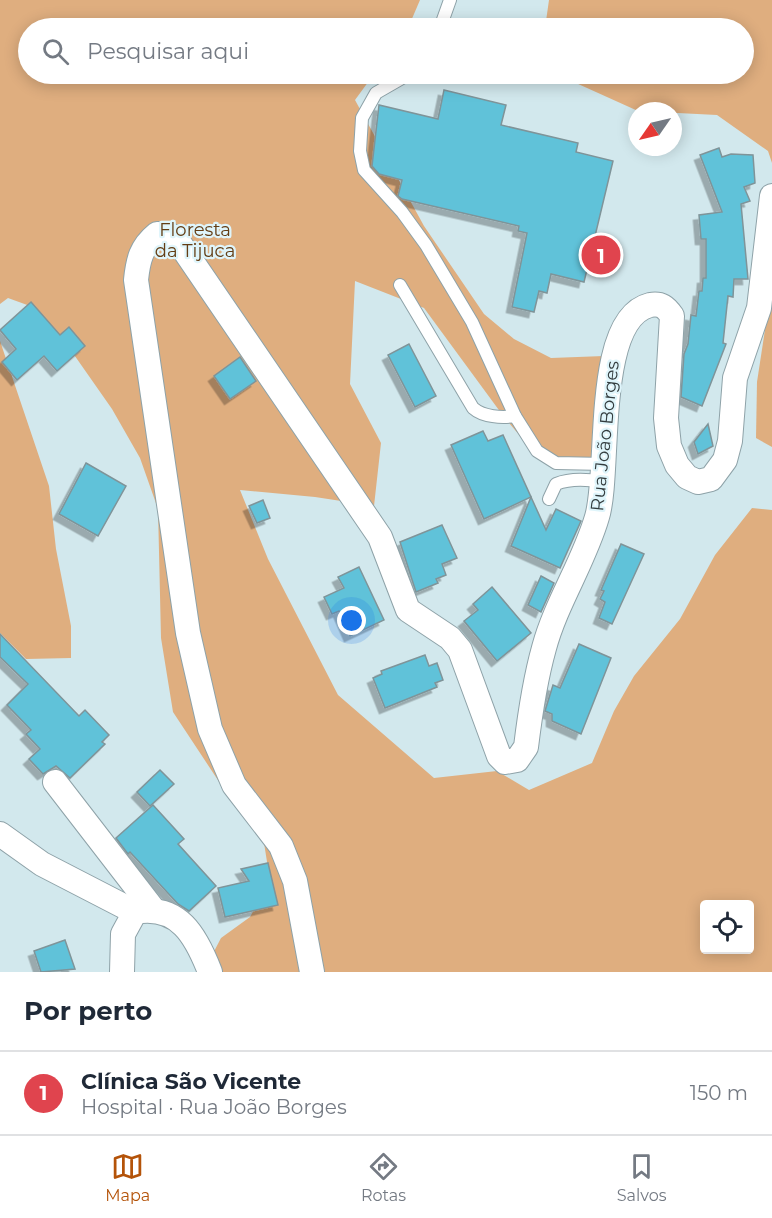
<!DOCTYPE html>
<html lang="pt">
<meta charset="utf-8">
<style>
:root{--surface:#fff;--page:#f2f2f3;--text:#1f2937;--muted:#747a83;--line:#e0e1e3;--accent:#b45309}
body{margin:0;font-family:Montserrat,sans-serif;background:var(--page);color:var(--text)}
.controls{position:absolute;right:18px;bottom:18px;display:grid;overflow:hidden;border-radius:6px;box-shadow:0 3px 15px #0003}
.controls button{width:54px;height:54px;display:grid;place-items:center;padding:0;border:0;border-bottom:2px solid var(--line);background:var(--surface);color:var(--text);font:30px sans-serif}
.compass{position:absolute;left:628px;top:102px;width:54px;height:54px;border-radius:50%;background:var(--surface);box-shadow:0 3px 15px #0003;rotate:236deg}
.you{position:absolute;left:352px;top:621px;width:21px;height:21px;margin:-15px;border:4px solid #fff;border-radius:50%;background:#1a73e8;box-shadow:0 0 0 9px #1a73e833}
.badge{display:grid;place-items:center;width:39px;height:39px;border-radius:50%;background:var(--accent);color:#fff;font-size:20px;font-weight:700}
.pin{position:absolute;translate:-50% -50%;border:3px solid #fff;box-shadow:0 2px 6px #0006}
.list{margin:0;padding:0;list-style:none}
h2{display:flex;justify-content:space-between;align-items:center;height:78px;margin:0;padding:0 24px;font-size:26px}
h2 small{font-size:20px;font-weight:400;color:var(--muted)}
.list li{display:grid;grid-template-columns:39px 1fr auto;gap:18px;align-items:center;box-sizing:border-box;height:84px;padding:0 24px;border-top:2px solid var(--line)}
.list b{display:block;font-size:22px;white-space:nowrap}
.list p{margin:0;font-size:20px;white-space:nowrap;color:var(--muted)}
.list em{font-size:20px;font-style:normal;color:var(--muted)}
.icon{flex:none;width:33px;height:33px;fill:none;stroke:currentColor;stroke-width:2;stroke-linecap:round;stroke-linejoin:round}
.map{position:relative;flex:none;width:772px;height:972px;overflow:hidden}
.search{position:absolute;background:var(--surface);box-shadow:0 3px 15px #0003;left:18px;right:18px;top:18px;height:66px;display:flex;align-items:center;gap:15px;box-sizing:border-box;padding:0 21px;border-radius:33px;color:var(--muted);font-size:22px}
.sheet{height:162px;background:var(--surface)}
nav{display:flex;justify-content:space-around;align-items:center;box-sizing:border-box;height:84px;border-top:2px solid var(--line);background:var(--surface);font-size:16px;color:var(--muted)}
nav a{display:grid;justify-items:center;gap:3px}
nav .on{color:var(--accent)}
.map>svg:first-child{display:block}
.green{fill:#dfae7f;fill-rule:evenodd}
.building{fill:#60c2d9;stroke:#7f9499;stroke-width:1.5;filter:url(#shadow)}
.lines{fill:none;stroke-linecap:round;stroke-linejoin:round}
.service-casing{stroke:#8ea2a8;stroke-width:14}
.minor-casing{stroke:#8ea2a8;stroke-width:26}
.service{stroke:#fff;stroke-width:12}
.minor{stroke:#fff;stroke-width:24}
.labels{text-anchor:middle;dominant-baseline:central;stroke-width:4.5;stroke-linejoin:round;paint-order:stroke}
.park-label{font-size:18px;fill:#633d14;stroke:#dff5fb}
.street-label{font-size:18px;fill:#333c3e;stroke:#dff5fb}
</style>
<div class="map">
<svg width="772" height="972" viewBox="0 0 772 972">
<defs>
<filter id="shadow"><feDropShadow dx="-5.5" dy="5.5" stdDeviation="0" flood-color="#0004"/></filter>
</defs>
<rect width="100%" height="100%" fill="#d2e8ed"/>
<g class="green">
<path d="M 0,0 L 420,0 L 408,28 L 28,28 L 28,74 L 374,74 L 355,100 L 424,226 L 484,314 L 514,339 L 551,358 L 604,356 L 594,461 L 537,456 L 504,417 L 424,308 L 355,281 L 350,384 L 381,443 L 374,506 L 315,497 L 240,490 L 268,559 L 338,695 L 434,778 L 497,771 L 529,790 L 592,763 L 614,711 L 634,676 L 680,619 L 715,555 L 752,508 L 772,510 L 772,972 L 210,972 L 207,965 L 221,938 L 250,917 L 270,881 L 262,830 L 235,806 L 173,712 L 161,638 L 158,509 L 140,458 L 112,409 L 63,339 L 30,306 L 8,298 L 0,304 ZM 704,904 L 750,904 L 750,950 L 704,950 Z"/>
<path d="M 549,0 L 772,0 L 772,163 L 768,151 L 717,115 L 638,111 L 556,74 L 744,74 L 744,28 L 545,28 Z"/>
<path d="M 772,284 L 772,447 L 756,438 L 757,382 Z"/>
<path d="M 0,341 L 49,486 L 56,549 L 71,626 L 71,658 L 26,659 L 0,633 Z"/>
</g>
<g class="building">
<path d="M 444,90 L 506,105 L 501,125 L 578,143 L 576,152 L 613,161 L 584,282 L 551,274 L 547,293 L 539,291 L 534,312 L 512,307 L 527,233 L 518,231 L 519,226 L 402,199 L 398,196 L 402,180 L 379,174 L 372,166 L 379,105 L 438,119 Z"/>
<path d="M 719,148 L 722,157 L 731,154 L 753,155 L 755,183 L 744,187 L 750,201 L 741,204 L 748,279 L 734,279 L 733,297 L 728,296 L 723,343 L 726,344 L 702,406 L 681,397 L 684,354 L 688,344 L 691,315 L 696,316 L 699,291 L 702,291 L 703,278 L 706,278 L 706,239 L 701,239 L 699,215 L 722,212 L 700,155 Z"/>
<path d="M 31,302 L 60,335 L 69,327 L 85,346 L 57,371 L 44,356 L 17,380 L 2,362 L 16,349 L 0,330 Z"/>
<path d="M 409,344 L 436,396 L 415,407 L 388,355 Z"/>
<path d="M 240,357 L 256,381 L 230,399 L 214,376 Z"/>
<path d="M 708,424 L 713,446 L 698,454 L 694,442 Z"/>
<path d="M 483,431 L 488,441 L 503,435 L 531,497 L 484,519 L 451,445 Z"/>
<path d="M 86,463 L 126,486 L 98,536 L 59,514 Z"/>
<path d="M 531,497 L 546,530 L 556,509 L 581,521 L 560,568 L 511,546 Z"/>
<path d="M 263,500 L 270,518 L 257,523 L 249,506 Z"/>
<path d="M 442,525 L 457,558 L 442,564 L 446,575 L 436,579 L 438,583 L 416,592 L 400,542 Z"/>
<path d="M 621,544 L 644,554 L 612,624 L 599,618 L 605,602 L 600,599 L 604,591 L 601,590 Z"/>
<path d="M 359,567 L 384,620 L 350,636 L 339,611 L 332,614 L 324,597 L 344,588 L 338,577 Z"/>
<path d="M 541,576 L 554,583 L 541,612 L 528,605 Z"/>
<path d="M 492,587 L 531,633 L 497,661 L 464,621 L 478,610 L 473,604 Z"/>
<path d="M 0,634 L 79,716 L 85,710 L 109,735 L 102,742 L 105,744 L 70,778 L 56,766 L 43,774 L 29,759 L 40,749 L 26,734 L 31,730 L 7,705 L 28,684 L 0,657 Z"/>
<path d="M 579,644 L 611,658 L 581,734 L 552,721 L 552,714 L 545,711 L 553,685 L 560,688 Z"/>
<path d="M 425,655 L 429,666 L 437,663 L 443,680 L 435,683 L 437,687 L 385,708 L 373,678 L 382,674 L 381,671 Z"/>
<path d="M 160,770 L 174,784 L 150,806 L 137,792 Z"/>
<path d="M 153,805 L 184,839 L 178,844 L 216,886 L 189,911 L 178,904 L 130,852 L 128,854 L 116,838 Z"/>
<path d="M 268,863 L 278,905 L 225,917 L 218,888 L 249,881 L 241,869 Z"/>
<path d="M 65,940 L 75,969 L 41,972 L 34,951 Z"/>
</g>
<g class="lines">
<g class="service-casing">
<g id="service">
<path d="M 440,28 L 450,0"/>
<path d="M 409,74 L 376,93 L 362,118 L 360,151 L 364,170 L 402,212 L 426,245 L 472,322 L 515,416 L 537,451 L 556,463 L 605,464"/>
<path d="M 400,285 L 473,408 C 483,417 502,418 515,416"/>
<path d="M 549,499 L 556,484 C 571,478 586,479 602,482"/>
</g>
</g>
<g class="minor-casing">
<g id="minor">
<path d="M 55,782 L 153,909"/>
<path d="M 0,834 L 42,864 L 135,912"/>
<path d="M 122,972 L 123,934 L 135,912 C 179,904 196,936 210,972"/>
<path d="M 312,972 L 295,881 L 281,846 L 234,785 L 210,729 L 188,633 L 136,280 C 138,260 141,247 157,234 L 170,235 L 180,244 L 380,537 L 408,610 L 450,638 L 460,650 L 499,756 L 505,762 L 517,760 L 526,747 C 530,714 535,680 544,648 C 556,603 584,562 597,517 C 611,472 593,319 650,305 C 661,303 666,307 672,316 L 666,418 L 669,446 L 677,465 L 687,477 L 698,482 L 711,479 L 725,460 L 730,441 L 735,378 L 759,308 L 772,196"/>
</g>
</g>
<use href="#service" class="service"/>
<use href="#minor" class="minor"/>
</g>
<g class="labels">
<g class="park-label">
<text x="195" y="230">Floresta<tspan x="195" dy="21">da Tijuca</tspan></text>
</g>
<g class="street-label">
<text transform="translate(605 436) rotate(-84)">Rua João Borges</text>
</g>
</g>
</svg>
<div class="controls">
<button><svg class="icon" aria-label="locate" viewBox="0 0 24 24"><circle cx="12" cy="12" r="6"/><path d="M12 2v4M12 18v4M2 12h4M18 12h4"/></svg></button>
</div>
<svg class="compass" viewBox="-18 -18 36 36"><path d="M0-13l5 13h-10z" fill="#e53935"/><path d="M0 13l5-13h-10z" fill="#747a83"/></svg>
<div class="you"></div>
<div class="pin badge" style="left:601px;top:255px;background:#e0444e">1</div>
<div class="search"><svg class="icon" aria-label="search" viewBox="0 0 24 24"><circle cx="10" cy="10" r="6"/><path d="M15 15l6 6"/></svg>Pesquisar aqui</div>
</div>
<section class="sheet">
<h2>Por perto<small></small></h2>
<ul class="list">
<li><span class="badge" style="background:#e0444e">1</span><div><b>Clínica São Vicente</b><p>Hospital · Rua João Borges</p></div><em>150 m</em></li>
</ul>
</section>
<nav>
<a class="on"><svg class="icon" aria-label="map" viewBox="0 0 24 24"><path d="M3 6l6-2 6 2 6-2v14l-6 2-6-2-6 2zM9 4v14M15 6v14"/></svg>Mapa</a>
<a><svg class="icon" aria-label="directions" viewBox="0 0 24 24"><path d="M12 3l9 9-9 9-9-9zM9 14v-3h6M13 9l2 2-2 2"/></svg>Rotas</a>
<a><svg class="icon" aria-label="saved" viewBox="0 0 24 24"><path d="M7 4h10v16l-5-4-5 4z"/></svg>Salvos</a>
</nav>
